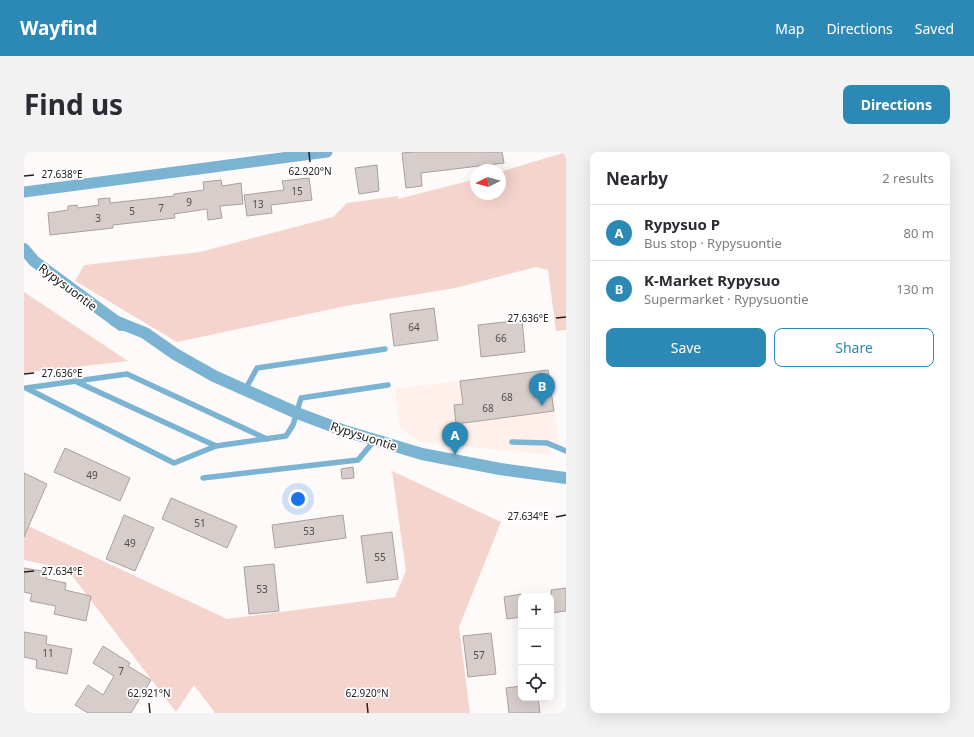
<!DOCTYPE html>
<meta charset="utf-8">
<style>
:root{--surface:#fff;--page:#f2f2f3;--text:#2b2b33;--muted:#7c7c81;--line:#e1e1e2;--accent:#2c89b5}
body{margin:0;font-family:"Noto Sans",sans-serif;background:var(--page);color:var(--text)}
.controls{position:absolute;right:12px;bottom:12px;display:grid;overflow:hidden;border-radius:8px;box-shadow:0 4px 16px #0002}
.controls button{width:36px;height:36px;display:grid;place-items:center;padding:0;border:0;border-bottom:1px solid var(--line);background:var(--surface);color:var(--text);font:20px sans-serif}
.compass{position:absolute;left:446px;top:12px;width:36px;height:36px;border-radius:50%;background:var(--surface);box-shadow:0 4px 16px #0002;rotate:264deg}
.you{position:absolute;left:274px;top:347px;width:14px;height:14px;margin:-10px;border:3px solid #fff;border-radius:50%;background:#1a73e8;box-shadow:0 0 0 6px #1a73e833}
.badge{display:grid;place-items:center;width:26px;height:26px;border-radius:50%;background:var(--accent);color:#fff;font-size:13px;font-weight:700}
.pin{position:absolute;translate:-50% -33px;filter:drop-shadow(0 1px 2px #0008)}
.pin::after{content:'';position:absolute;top:21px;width:14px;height:12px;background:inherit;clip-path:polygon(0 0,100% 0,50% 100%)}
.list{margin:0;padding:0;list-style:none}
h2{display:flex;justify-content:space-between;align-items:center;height:52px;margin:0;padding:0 16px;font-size:17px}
h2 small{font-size:13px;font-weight:400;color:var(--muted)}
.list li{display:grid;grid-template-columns:26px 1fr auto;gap:12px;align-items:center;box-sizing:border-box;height:56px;padding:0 16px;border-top:1px solid var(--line)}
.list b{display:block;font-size:15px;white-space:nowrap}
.list p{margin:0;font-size:13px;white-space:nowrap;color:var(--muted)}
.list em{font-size:13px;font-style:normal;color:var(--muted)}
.actions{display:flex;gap:8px;padding:12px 16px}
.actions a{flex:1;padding:9px 0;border:1px solid var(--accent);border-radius:8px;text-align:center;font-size:14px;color:var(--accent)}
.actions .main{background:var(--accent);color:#fff}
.icon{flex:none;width:22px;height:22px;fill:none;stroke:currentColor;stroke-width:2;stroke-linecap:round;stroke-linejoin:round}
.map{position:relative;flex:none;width:542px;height:561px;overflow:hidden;border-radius:8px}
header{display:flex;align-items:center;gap:24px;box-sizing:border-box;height:56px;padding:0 20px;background:var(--accent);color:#fff}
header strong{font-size:19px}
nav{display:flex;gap:22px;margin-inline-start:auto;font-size:14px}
.intro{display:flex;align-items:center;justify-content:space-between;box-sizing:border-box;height:96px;padding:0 24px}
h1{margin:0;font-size:28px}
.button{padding:10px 18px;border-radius:8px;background:var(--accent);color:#fff;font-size:14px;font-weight:700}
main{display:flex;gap:24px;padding:0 24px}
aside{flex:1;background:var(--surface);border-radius:8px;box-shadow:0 4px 16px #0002}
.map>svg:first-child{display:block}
.built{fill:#fff0ec}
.green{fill:#f5d4cd}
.building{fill:#d7cecc;stroke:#a9a09e}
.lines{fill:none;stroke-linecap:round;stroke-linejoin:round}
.service{stroke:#7bb4d3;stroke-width:5.5}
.minor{stroke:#7bb4d3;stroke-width:11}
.tertiary{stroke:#7bb4d3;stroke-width:12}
.ticks{fill:none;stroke:#23201f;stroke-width:1.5}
.labels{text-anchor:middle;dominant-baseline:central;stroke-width:3.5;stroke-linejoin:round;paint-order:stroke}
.number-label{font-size:10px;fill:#504c4a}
.street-label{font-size:12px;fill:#23201f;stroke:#fff}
.ticks-label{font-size:10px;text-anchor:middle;fill:#23201f;stroke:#fff;stroke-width:3.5;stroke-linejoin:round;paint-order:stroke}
</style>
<header>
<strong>Wayfind</strong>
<nav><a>Map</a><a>Directions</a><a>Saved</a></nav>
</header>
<div class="intro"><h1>Find us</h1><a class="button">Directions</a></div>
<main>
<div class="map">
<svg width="542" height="561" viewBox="0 0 542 561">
<rect width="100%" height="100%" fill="#fefaf9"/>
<path class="built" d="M 525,217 L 535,294 L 526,295 L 526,303 L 395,290 L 376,275 L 371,237 Z"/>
<g class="green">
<path d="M 542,0 L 542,178 L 532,179 L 524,118 L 512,115 L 431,136 L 322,154 L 153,190 L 51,129 L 60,113 L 176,100 L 309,65 L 323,51 L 374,44 L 374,47 L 452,27 L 452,42 L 476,42 L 476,20 Z"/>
<path d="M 0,140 L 104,209 L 0,221 Z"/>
<path d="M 368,319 L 477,370 L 435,475 L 446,561 L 191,561 L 170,533 L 152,560 L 43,417 L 0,408 L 0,372 L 203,467 L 371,445 L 382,419 Z"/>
</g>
<g class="building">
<path d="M 389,0 L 478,0 L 480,11 L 397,21 L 398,34 L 382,36 L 378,1 Z"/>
<path d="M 353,13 L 355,39 L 335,42 L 331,16 Z"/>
<path d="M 285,26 L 288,48 L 247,53 L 248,61 L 223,64 L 220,43 L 260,38 L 258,29 Z"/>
<path d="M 197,28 L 198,34 L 217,31 L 219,52 L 196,54 L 198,66 L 184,68 L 183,57 L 150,62 L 151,66 L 89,73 L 89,76 L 26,83 L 24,61 L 44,58 L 44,54 L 53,53 L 54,56 L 75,53 L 74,47 L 86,46 L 86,51 L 150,44 L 150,42 L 180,38 L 179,30 Z"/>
<path d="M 410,156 L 414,188 L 370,194 L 366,162 Z"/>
<path d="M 498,168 L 501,200 L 457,205 L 454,173 Z"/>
<path d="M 524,218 L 530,259 L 432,272 L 430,253 L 439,252 L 436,229 Z"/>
<path d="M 41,296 L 106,326 L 96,349 L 30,320 Z"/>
<path d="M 329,315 L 330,326 L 318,327 L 317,317 Z"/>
<path d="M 0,321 L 23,332 L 0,385 Z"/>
<path d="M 147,346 L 213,374 L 203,396 L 138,367 Z"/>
<path d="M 100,363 L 130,376 L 111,419 L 82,407 Z"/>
<path d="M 319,363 L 322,386 L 251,396 L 248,373 Z"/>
<path d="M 368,380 L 374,427 L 343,431 L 337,384 Z"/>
<path d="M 250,412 L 255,459 L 225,462 L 220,415 Z"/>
<path d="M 0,416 L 23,420 L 22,427 L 42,431 L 41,438 L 67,444 L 62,469 L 30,462 L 32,454 L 6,449 L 8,442 L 0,440 Z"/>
<path d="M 542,436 L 542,459 L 527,461 L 527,438 Z"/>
<path d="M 497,442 L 497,465 L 483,467 L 480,445 Z"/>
<path d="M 0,480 L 23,484 L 22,492 L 48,497 L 43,522 L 12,516 L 13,508 L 0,505 Z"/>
<path d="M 467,481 L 472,522 L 444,525 L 439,484 Z"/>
<path d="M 79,494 L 106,511 L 104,514 L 127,528 L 107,561 L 64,561 L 51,553 L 64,533 L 79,543 L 90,524 L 69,511 Z"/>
<path d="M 497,534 L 497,546 L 514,546 L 516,561 L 485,561 L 482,536 Z"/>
</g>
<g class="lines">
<g class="service">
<path d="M 53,230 L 192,294 L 262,284 L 269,273 L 277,246 L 364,233"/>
<path d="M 221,238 L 233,216 L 361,197"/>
<path d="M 488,290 L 523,291 L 542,299"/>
<path d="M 192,294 L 150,311 L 2,236 L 103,222 L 243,287"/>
<path d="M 179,326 L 334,308 L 350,289"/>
</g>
<path class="minor" d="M 0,40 L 303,0"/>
<g class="tertiary">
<path d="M 0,97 L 10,109 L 97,173"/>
<path d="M 91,169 L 121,181 L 151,202 L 190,224 L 273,261 L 321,279 L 398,302 L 476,317 L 542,326"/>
</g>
</g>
<path class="ticks" d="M 285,0 L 286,10M 0,24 L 10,23M 532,166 L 542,165M 0,222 L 10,221M 532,365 L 542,363M 0,420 L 10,419M 125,551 L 126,561M 343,551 L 344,561"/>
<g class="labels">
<g class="number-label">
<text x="273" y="39">15</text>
<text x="165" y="50">9</text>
<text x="234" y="52">13</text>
<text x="137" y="56">7</text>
<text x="108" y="59">5</text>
<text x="74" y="66">3</text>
<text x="390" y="175">64</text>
<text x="477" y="186">66</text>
<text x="483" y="245">68</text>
<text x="464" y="256">68</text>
<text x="68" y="323">49</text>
<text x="176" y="371">51</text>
<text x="285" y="379">53</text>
<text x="106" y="391">49</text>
<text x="356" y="405">55</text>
<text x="238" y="437">53</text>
<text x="24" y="501">11</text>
<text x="455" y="503">57</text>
<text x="97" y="519">7</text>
</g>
<g class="street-label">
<text transform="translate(44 135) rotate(37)">Rypysuontie</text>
<text transform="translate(340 284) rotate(18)">Rypysuontie</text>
</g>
</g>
<g class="ticks-label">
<text x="286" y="23">62.920°N</text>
<text x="38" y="26">27.638°E</text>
<text x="504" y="170">27.636°E</text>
<text x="38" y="225">27.636°E</text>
<text x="504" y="368">27.634°E</text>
<text x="38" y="423">27.634°E</text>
<text x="125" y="545">62.921°N</text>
<text x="343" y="545">62.920°N</text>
</g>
</svg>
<div class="controls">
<button>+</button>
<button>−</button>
<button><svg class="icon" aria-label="locate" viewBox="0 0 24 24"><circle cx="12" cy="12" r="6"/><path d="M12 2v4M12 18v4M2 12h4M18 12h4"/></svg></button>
</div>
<svg class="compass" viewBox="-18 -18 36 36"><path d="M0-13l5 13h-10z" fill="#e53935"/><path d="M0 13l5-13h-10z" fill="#7c7c81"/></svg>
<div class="you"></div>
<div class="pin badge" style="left:431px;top:303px">A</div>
<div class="pin badge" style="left:518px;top:254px">B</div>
</div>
<aside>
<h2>Nearby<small>2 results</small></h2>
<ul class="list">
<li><span class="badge">A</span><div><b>Rypysuo P</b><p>Bus stop · Rypysuontie</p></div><em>80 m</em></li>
<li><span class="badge">B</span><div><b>K-Market Rypysuo</b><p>Supermarket · Rypysuontie</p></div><em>130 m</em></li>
</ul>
<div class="actions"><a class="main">Save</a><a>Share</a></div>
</aside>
</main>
